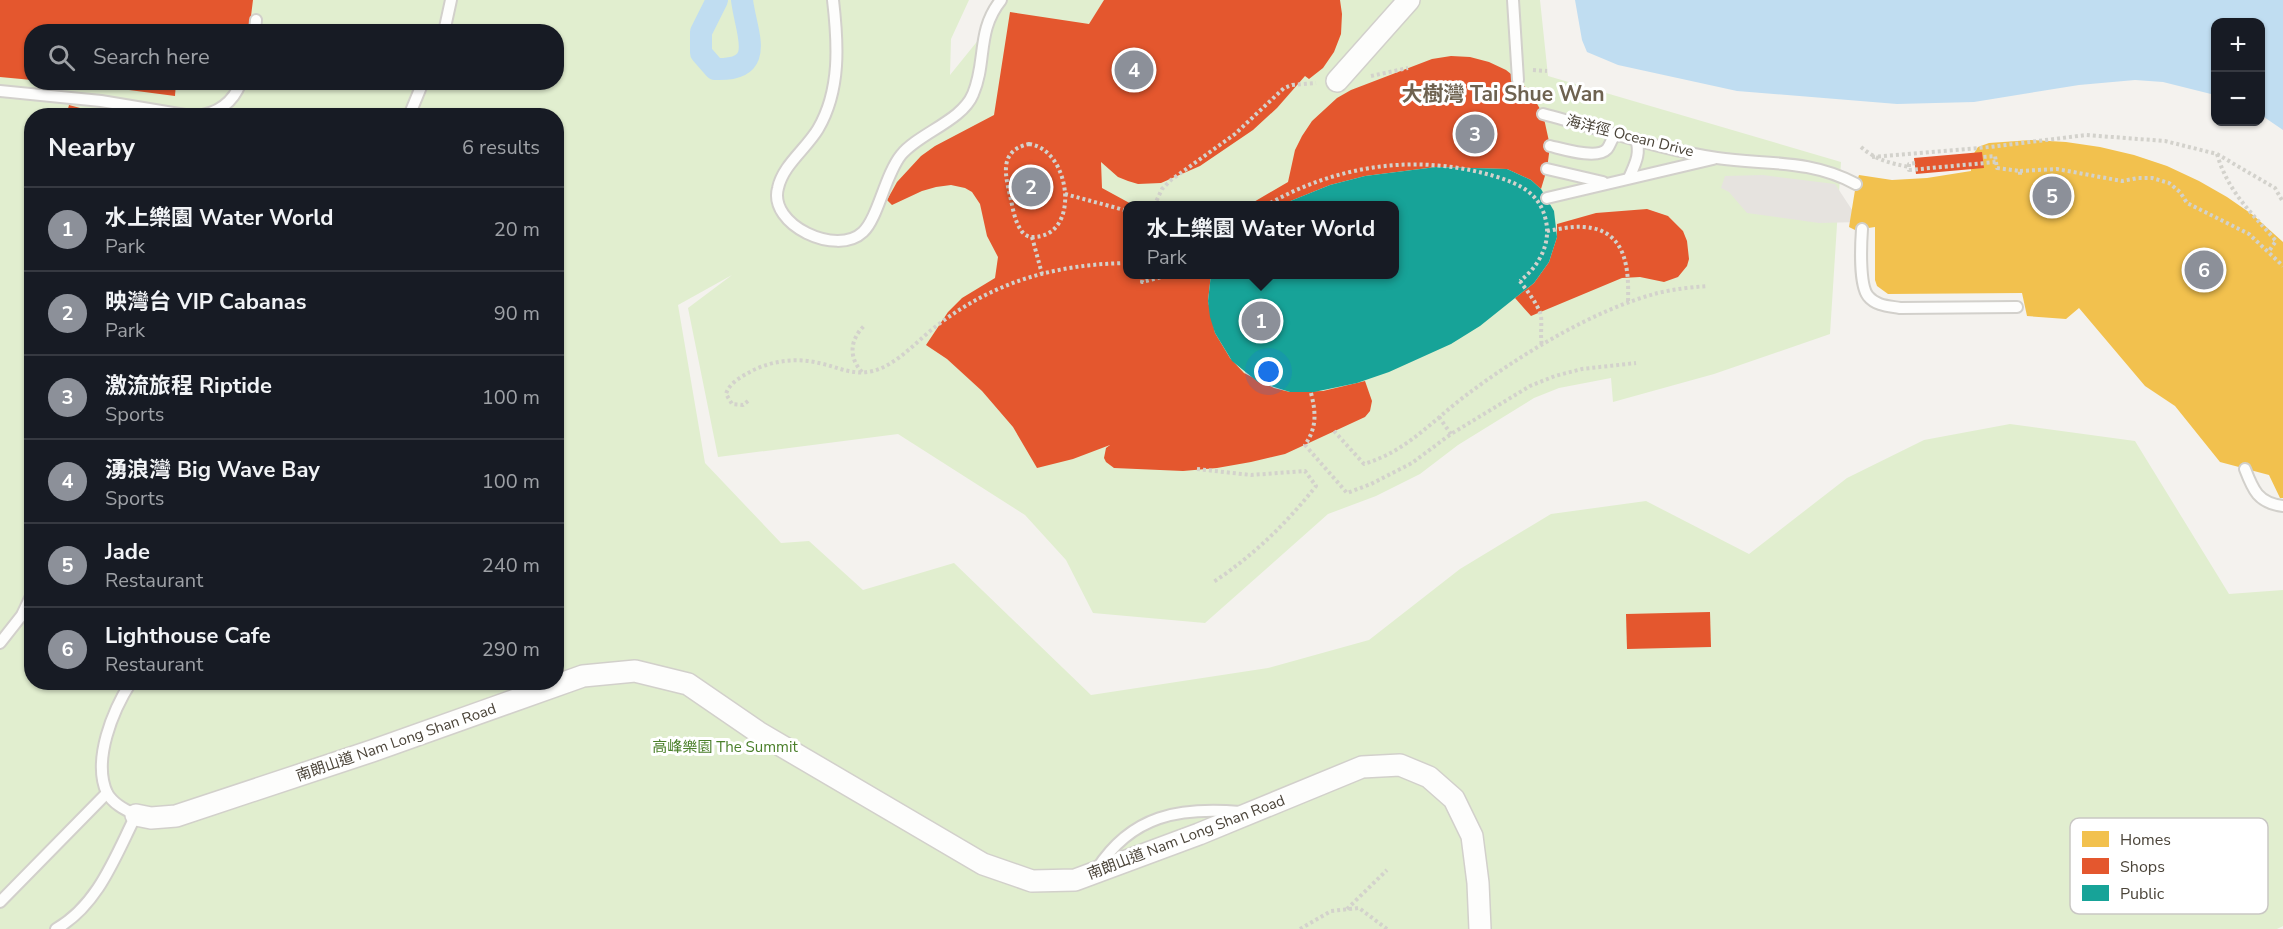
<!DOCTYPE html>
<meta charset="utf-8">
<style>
:root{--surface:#171b24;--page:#20242c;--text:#f1f3f6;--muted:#9ea1a6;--line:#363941;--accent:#8c9099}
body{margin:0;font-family:"Nunito Sans","Noto Sans TC",sans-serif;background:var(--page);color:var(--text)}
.controls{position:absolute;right:18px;top:18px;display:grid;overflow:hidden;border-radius:12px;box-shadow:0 2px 4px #0004}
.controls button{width:54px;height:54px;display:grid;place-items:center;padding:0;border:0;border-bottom:2px solid var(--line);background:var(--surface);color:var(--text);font:30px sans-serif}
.you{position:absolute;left:1269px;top:372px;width:21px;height:21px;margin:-15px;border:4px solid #fff;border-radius:50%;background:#1a73e8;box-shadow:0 0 0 9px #1a73e833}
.badge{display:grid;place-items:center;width:39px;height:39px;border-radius:50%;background:var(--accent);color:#fff;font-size:20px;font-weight:700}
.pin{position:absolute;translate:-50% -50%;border:3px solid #fff;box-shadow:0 2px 6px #0006}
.popup{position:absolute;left:1123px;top:201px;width:276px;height:78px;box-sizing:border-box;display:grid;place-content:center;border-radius:12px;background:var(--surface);filter:drop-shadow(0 2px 4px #0005);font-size:20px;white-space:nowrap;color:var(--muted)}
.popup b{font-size:22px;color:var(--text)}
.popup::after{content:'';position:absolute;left:50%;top:100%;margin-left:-12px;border:12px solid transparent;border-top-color:var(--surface)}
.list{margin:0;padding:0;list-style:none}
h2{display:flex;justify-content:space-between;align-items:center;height:78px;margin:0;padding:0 24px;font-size:26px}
h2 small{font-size:20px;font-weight:400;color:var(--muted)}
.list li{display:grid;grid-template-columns:39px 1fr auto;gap:18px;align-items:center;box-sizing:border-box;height:84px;padding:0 24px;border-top:2px solid var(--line)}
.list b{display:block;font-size:22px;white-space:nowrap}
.list p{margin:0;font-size:20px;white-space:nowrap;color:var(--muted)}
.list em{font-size:20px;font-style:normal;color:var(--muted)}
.icon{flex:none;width:33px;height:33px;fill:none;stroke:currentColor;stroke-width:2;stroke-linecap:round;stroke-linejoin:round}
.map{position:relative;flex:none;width:2283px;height:929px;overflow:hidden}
.search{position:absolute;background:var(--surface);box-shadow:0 2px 4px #0004;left:24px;top:24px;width:540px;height:66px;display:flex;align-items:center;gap:15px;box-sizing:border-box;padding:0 21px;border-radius:24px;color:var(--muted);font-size:22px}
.panel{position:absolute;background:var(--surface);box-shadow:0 2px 4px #0004;left:24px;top:108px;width:540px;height:582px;border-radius:24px}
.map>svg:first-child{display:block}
.green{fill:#e1eecf;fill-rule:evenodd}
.parking{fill:#e6e3df}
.water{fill:#c0ddf1}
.homes{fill:#f2c14e}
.shops{fill:#e4572e}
.public{fill:#17a398}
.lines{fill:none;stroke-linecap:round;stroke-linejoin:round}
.canal{stroke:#c0ddf1;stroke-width:22}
.lane-casing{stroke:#d2d0cb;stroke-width:14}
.street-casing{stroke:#d2d0cb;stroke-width:24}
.path{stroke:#d3d2cc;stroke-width:4;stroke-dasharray:3 3;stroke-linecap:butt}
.lane{stroke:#fdfdfc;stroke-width:10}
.street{stroke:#fdfdfc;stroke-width:21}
.path-bridge{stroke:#d3d2cc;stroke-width:4;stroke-dasharray:3 3;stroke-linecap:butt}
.labels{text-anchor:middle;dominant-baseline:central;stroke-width:6;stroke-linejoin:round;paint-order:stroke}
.street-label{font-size:15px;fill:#4b4439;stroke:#fff}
.park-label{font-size:15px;fill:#4a7f2a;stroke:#fff}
.district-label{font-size:21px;font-weight:bold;fill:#6e6250;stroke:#fff}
.key{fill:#fff;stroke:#c9c7c4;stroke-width:1.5}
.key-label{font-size:16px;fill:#4b4439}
</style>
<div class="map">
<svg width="2283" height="929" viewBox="0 0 2283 929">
<rect width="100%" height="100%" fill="#f4f2ee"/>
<path class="green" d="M 0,0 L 969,0 L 951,39 L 950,75 L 988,28 L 995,0 L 1540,0 L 1548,76 L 1841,162 L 1830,334 L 1714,374 L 1613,402 L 1611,378 L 1559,388 L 1534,398 L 1458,445 L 1420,474 L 1376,496 L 1328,514 L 1205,623 L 1093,613 L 1066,560 L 1025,515 L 898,434 L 718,457 L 688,308 L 732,275 L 678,305 L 705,463 L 781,543 L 809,541 L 863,590 L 954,563 L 1091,695 L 1268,668 L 1369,640 L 1460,569 L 1551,514 L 1646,501 L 1749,554 L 1847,478 L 1924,440 L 2010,424 L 2135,441 L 2229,594 L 2283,590 L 2283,926 L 2277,929 L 0,929 ZM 32,32 L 556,32 L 556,82 L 32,82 ZM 32,116 L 556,116 L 556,682 L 32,682 ZM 1128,206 L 1394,206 L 1394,274 L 1128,274 Z"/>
<path class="parking" d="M 1763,175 L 1835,184 L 1860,222 L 1819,223 L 1747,213 L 1729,192 L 1721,188 L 1725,176 Z"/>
<path class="water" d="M 1575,0 L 2283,0 L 2283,130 L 2261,115 L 2260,22 L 2216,22 L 2215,95 L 2163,82 L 2135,80 L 2079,85 L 1974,102 L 1897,104 L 1737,91 L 1618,65 L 1587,52 L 1582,40 Z"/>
<path class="homes" d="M 2031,140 L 2066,142 L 2100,147 L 2134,155 L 2167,166 L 2199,181 L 2227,197 L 2253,215 L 2283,242 L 2283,498 L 2280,498 L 2269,475 L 2220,462 L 2175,406 L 2145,386 L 2079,308 L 2066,319 L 2027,316 L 2022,293 L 1888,294 L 1877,286 L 1875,280 L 1875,227 L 1855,230 L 1849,227 L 1856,184 L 1859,175 L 1892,180 L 1927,178 L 1971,171 L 1971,158 L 1978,147 L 1989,143 Z"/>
<g class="shops">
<path d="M 0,0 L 253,0 L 249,32 L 32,32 L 32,80 L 0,77 Z"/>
<path d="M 1104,0 L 1340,0 L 1342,14 L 1341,34 L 1334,52 L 1323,68 L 1309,79 L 1305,76 L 1277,108 L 1253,130 L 1200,166 L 1161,183 L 1138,184 L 1128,181 L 1118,177 L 1101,162 L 1102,188 L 1135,206 L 1128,206 L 1128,274 L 1211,274 L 1208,301 L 1215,333 L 1230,358 L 1244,373 L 1274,388 L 1290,392 L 1323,391 L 1365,381 L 1372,401 L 1370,411 L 1365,417 L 1285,454 L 1251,462 L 1217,468 L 1183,471 L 1114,468 L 1106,462 L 1104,458 L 1106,448 L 1110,445 L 1073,459 L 1037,468 L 1013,427 L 982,391 L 947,359 L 926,345 L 948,312 L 962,298 L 995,278 L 998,257 L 987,236 L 980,204 L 972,192 L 965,188 L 951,185 L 936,187 L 922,191 L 892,205 L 887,200 L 897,182 L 921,156 L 935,146 L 994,115 L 1010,12 L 1089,24 Z"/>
<path d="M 1451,56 L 1470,57 L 1489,62 L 1506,70 L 1521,82 L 1533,97 L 1543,114 L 1550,146 L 1547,169 L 1541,189 L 1531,180 L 1507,169 L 1436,167 L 1365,176 L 1330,185 L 1278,206 L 1247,206 L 1288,182 L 1295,150 L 1302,136 L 1312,121 L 1337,98 L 1351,90 L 1432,59 Z"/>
<path d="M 68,82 L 176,82 L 175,96 Z"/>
<path d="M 69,105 L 106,115 L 106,116 L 66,116 Z"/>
<path d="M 1982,152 L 1984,168 L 1916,174 L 1914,158 Z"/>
<path d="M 1647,209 L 1668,216 L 1683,231 L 1687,241 L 1689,259 L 1687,266 L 1678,277 L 1664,282 L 1640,277 L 1622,278 L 1531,316 L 1515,298 L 1534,283 L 1549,262 L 1557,237 L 1557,224 L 1596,213 Z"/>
<path d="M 1710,612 L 1711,647 L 1627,649 L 1626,614 Z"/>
</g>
<path class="public" d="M 1436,167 L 1507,169 L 1531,180 L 1541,189 L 1554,211 L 1557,237 L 1549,262 L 1534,283 L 1480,326 L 1451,344 L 1389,372 L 1357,383 L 1314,392 L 1290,392 L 1258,382 L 1232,361 L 1215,333 L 1210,317 L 1208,301 L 1211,274 L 1394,274 L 1394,206 L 1278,206 L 1330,185 L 1365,176 Z"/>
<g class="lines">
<path class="canal" d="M 717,0 L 701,32 L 701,53 L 715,69 C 768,71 746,34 742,0"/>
<g class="lane-casing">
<g id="lane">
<path d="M 833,0 C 838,43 841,90 818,129 C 806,149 783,165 778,188 C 768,225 837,257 863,232 C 878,218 885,175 901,155 C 919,133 962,121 973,94 C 987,62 976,31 1001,0"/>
<path d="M 1513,0 L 1518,80"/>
<path d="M 255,32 L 256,20"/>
<path d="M 444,32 L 451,0"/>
<path d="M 0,91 L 101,101 L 191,116"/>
<path d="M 1543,114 C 1600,129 1658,149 1717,158 C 1766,165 1810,159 1856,184"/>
<path d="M 195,116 C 218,114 233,103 241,82"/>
<path d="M 409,116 L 423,82"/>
<path d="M 1550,146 C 1563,149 1597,160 1607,149 C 1612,143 1610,138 1619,134"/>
<path d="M 1547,169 L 1603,182"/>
<path d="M 1629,178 C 1635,164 1641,154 1636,139"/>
<path d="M 1547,198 L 1713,159"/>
<path d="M 1862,229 C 1861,243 1859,285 1868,296 C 1876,306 1889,306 1900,308 L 2017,307"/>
<path d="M 2245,469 C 2253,490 2258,503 2283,506"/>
<path d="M 0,643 L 22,615 L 32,594"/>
<path d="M 1097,869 C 1132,815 1179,807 1240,812"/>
<path d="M 0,902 L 107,793"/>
<path d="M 56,929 C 98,905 115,857 136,815 C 126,810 113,804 107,793 C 92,760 113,710 131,682"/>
</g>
</g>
<g class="street-casing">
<g id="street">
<path d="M 1337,81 L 1409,0"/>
<path d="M 136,815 L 151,818 L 176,816 L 372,751 L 583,676 L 635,671 L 688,684 L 758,732 L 983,864 L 1032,881 L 1075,880 L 1199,834 L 1362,767 L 1400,765 L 1429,777 L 1454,799 L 1472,836 L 1478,883 L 1480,929"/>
</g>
</g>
<g class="path">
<path d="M 1533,70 L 1547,71"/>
<path d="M 1371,76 L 1408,68"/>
<path d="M 1029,144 C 1071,149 1082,238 1032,237 C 1028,237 1023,234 1021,230 C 1015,222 1013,209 1011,200 C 1006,177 997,151 1029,144 Z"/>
<path d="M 1861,147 C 1876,160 1890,163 1909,167"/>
<path d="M 2217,154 C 2228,192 2251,212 2276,241 L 2269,251"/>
<path d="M 1872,157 L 1990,147 L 2086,135 L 2165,141 L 2217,154 L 2275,188 L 2283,202"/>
<path d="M 1996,162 L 1997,168 L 2020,171 L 2020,175"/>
<path d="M 1915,163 L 1909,164 L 1909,170 L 1996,162 L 1995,156 L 1982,157"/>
<path d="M 2020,171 L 2057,169 L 2122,181 L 2138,178 L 2152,178 L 2169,183 L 2180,192 L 2187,203 L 2249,234 L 2283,266"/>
<path d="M 1065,194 L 1128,211"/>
<path d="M 1154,206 L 1162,189 L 1171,180 L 1235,134 L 1284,88 L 1292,85 L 1316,83"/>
<path d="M 1547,231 C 1559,229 1572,226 1584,227 C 1627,230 1629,269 1628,302"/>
<path d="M 1032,237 L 1042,274"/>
<path d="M 1143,274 L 1142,282 L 1174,274"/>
<path d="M 1520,281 C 1527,291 1538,304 1541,316 C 1542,326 1540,335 1542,346"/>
<path d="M 862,372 C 848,357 850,339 865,325"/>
<path d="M 1311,393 C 1316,413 1317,427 1305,445 L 1347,493 L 1371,484 L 1412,463 L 1451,434 L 1530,386 L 1555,376 L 1582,369 L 1636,363"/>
<path d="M 748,401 L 743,405 L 732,404 L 726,394 C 729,384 739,378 748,373 C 769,361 796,357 819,363 C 838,367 853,376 873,371 C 899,364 918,339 939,324 C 996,281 1057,264 1128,263"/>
<path d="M 1439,417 L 1451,434"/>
<path d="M 1334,431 L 1364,464 C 1407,451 1431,422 1465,396 C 1518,356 1595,309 1658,293 C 1675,289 1692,287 1708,286"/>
<path d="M 1197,469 L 1251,475 L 1305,471 L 1316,486 C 1286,524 1253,556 1212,583"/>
<path d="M 1347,909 L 1387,870"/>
<path d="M 1300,929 L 1331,911 L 1359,908 L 1387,929"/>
</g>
<use href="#lane" class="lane"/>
<use href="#street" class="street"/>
<path class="path-bridge" d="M 1265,206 C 1336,165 1416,153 1494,176 C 1520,184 1540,193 1546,221 C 1551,245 1538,267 1520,281"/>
</g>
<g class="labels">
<g class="street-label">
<text transform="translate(1630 136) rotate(14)">海洋徑 Ocean Drive</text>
<text transform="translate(396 742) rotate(-19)">南朗山道 Nam Long Shan Road</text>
<text transform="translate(1186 837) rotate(-21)">南朗山道 Nam Long Shan Road</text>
</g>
<g class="park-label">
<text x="725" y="747">高峰樂園 The Summit</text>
</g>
<g class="district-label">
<text x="1503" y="94">大樹灣 Tai Shue Wan</text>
</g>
</g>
<rect x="2070" y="818" width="198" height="96" rx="9" class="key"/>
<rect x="2082" y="831" width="27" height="16" fill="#f2c14e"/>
<rect x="2082" y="858" width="27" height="16" fill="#e4572e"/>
<rect x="2082" y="885" width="27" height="16" fill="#17a398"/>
<g class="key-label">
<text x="2120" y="845">Homes</text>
<text x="2120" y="872">Shops</text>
<text x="2120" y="899">Public</text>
</g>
</svg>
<div class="controls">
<button>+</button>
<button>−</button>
</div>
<div class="you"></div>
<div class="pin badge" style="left:1261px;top:321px">1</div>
<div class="popup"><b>水上樂園 Water World</b>Park</div>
<div class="pin badge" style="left:1031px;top:187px">2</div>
<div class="pin badge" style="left:1475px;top:134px">3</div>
<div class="pin badge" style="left:1134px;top:70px">4</div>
<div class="pin badge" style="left:2052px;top:196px">5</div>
<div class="pin badge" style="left:2204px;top:270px">6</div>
<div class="search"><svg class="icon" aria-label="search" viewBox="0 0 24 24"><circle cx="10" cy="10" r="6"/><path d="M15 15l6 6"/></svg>Search here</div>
<section class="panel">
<h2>Nearby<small>6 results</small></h2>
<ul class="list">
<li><span class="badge">1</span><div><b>水上樂園 Water World</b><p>Park</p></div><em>20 m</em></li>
<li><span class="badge">2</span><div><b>映灣台 VIP Cabanas</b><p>Park</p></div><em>90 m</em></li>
<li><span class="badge">3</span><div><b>激流旅程 Riptide</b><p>Sports</p></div><em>100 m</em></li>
<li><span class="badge">4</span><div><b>湧浪灣 Big Wave Bay</b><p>Sports</p></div><em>100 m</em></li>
<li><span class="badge">5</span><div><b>Jade</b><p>Restaurant</p></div><em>240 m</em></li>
<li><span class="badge">6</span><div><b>Lighthouse Cafe</b><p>Restaurant</p></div><em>290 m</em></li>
</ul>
</section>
</div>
